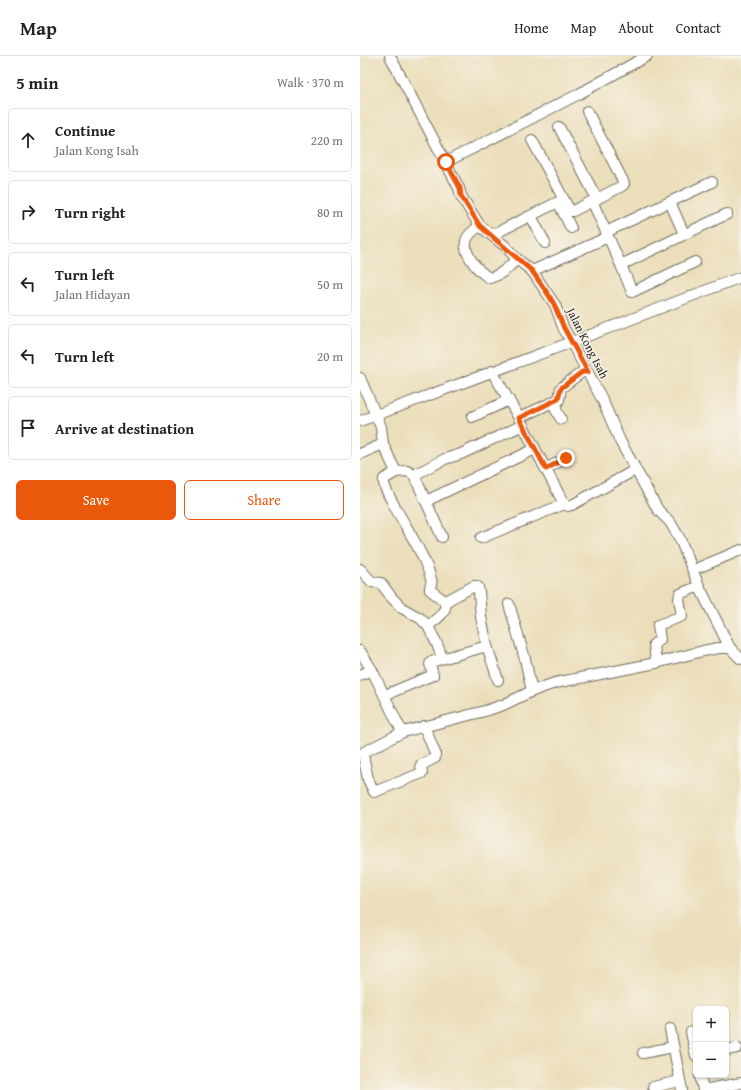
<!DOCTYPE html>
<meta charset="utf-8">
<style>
:root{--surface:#fff;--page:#f2f2f2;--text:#222;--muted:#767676;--line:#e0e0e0;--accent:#ea580c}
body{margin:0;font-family:"Gentium Book Plus",serif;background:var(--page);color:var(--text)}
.controls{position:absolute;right:12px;bottom:12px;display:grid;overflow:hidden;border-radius:6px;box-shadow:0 1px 3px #0004}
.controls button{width:36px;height:36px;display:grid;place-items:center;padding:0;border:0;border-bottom:1px solid var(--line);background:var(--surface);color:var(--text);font:20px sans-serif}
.stop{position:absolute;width:12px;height:12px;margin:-9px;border:3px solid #ea580c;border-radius:50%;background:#fff}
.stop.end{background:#ea580c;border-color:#fff;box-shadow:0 1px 4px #0008}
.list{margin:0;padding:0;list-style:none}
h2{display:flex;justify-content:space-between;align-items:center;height:52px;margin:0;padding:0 16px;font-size:17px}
h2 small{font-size:13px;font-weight:400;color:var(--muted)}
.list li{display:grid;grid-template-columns:26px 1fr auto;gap:12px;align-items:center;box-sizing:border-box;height:64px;margin:0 8px 8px;padding:0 8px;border:1px solid var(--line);border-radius:6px}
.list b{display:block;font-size:15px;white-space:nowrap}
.list p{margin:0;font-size:13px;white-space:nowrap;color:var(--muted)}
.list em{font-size:13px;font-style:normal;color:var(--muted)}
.actions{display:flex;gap:8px;padding:12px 16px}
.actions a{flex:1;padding:9px 0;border:1px solid var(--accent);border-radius:6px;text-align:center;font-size:14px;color:var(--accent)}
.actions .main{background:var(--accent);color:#fff}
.icon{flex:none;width:22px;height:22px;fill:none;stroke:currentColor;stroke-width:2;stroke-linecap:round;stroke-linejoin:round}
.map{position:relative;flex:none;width:381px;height:1034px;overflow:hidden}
header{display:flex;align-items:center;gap:24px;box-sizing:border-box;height:56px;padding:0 20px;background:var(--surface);border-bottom:1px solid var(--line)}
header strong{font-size:19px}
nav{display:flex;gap:22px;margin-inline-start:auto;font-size:14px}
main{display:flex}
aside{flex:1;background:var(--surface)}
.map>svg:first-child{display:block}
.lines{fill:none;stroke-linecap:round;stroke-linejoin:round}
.minor-casing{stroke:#6e6a5d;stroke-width:12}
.minor{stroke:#fff;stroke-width:10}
.route{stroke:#ea580c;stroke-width:5}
.labels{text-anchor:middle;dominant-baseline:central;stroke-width:3;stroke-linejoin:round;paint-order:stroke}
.street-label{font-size:12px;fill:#2b2b2b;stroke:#f7f3e8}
</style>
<header>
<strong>Map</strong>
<nav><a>Home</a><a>Map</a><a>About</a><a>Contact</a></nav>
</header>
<main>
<aside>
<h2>5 min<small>Walk · 370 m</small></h2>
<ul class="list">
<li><svg class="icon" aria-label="ahead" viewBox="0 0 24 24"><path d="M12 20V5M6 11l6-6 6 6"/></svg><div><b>Continue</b><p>Jalan Kong Isah</p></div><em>220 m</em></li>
<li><svg class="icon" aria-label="right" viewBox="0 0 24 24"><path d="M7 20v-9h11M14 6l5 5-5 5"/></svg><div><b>Turn right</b></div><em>80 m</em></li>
<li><svg class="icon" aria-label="left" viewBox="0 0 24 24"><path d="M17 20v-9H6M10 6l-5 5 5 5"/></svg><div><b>Turn left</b><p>Jalan Hidayan</p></div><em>50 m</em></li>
<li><svg class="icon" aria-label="left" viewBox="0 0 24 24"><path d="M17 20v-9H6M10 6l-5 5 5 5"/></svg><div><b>Turn left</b></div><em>20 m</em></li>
<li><svg class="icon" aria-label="arrive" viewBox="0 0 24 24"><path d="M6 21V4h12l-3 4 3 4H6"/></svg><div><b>Arrive at destination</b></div></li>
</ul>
<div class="actions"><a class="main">Save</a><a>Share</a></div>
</aside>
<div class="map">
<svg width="381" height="1034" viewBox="0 0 381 1034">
<rect width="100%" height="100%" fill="#f7f3e8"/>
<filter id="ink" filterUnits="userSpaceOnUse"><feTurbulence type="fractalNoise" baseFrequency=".025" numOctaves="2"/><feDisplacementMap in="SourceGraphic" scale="8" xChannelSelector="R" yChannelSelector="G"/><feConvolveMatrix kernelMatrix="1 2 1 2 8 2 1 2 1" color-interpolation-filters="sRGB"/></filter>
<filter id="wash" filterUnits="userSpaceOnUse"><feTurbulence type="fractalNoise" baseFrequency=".012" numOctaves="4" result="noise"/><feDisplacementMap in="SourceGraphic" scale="16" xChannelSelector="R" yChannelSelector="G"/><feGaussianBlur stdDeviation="0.9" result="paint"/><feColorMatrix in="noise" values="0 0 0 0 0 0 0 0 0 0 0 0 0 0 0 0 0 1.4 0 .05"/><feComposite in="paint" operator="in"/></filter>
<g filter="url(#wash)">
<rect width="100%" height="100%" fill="#ebdeba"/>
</g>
<g filter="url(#ink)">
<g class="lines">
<g class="minor-casing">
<g id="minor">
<path d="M 30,0 L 99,132 L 101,140 L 120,170 L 145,190 L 157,203 L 172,215 L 195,249 L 203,271 L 242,343 L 260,385 L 298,454 L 310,466 L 320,483 L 339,530 L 370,592 L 381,603"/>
<path d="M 199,71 L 237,143"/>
<path d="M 172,84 L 210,155 L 213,155 L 262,130 L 264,128 L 263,125 L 227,55"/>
<path d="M 86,106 L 217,39 L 287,0"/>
<path d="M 232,145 L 261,209 L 367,158"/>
<path d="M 310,146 L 324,178"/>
<path d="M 171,160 L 185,187"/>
<path d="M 120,170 C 117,172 113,175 110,178 C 97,192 117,214 129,222 C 140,220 149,211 157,203"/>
<path d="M 246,176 L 352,126"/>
<path d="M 132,179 L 198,146 L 211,172"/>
<path d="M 261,209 L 272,236 L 335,206"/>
<path d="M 172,215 L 248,181"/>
<path d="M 132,315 L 159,362 L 204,448 L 208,450 L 212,449 L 275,414"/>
<path d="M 0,322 L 21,371 L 23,388 L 36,416 L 24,423 C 22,429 32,445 35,451 C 47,473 65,500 71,523 C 73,528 69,530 70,534 L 86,546"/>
<path d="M 199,343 L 201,332 L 222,316 L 228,316"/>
<path d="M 112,361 L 149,344"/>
<path d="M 159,362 L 199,343 L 195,352 L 201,363"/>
<path d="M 0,365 L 212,286 L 381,221"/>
<path d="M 0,398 L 23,388"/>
<path d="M 186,413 L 206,402"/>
<path d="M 36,416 L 47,415 L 54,419 L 82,481"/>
<path d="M 54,419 L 85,403 L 101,398 L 163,369"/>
<path d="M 66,445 L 175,393"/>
<path d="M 121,482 L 204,448"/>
<path d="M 340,511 L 381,494"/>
<path d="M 0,513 L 12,526 L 21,527 L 32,542 L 42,552 L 60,562 L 68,570 L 77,588 L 82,602"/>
<path d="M 149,548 L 165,603 L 172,635"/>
<path d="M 68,570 C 76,563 86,558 86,546 L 88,544 L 114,530 L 116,530 L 118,531 L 119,536 L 121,561 L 127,590"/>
<path d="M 0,595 L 12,614 L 38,668 L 43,676 L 125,655 L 143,649 L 172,635 L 195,627 L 296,607 L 343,595 L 358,592 L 370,592"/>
<path d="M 296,607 L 294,588 L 300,584 L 298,569 L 322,560 L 319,543 L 320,538 L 339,530"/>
<path d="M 0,619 L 12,614"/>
<path d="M 25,639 L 73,619 L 70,608 L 71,606 L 127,590 L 138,624"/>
<path d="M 43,676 L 4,696 L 3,699 L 8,723 L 14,736 L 62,717 L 61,709 L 75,702 L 75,697 L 64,670"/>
<path d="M 310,973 L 322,1034"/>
<path d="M 331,976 L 336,1000"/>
<path d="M 366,994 L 377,992"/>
<path d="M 283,997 L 313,991"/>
<path d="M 340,1019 L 343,1034"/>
<path d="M 293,1031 L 320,1025"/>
<path d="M 343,1034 L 381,1027"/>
</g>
</g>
<use href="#minor" class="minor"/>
</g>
</g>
<g class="lines" filter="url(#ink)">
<path class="route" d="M 86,106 L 100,132 L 101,140 L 120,170 L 172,215 L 188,238 L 194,248 L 204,272 L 228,316 L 222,316 L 201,332 L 198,343 L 159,362 L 186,413 L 206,402"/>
</g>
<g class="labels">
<g class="street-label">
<text transform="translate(228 287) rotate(63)">Jalan Kong Isah</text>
</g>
</g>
</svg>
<div class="controls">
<button>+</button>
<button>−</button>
</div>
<div class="stop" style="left:86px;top:106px"></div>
<div class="stop end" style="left:206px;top:402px"></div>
</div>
</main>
